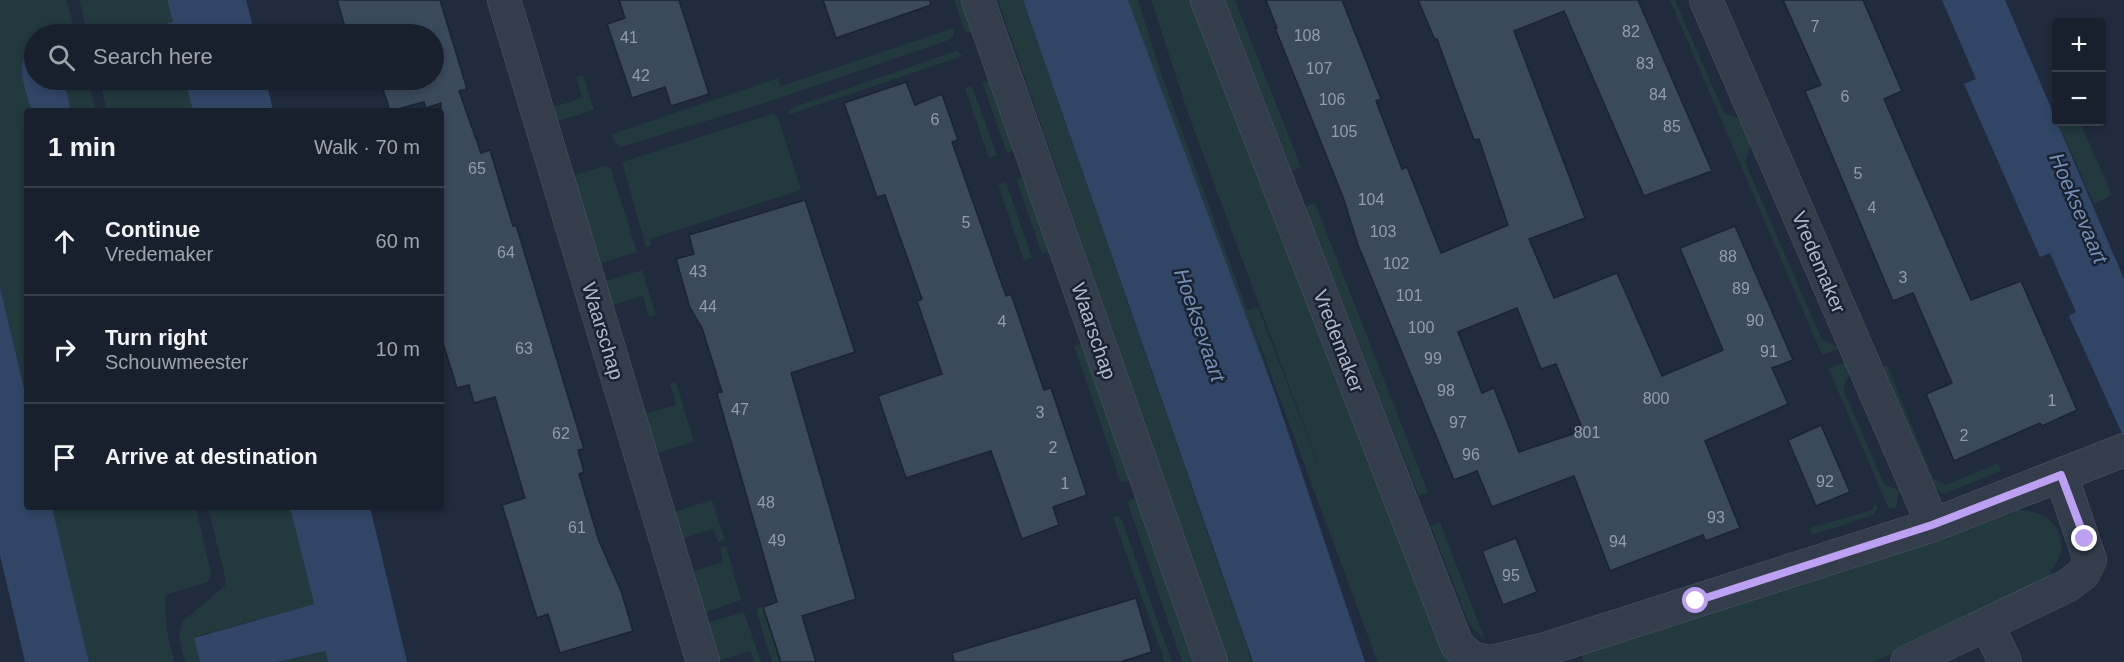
<!DOCTYPE html>
<meta charset="utf-8">
<style>
:root{--surface:#18202e;--page:#212836;--text:#f1f3f6;--muted:#9fa3aa;--line:#363e4a}
body{margin:0;font-family:Helvetica,sans-serif;background:var(--page);color:var(--text)}
.controls{position:absolute;right:18px;top:18px;display:grid;overflow:hidden;border-radius:6px;box-shadow:0 3px 9px #0003}
.controls button{width:54px;height:54px;display:grid;place-items:center;padding:0;border:0;border-bottom:2px solid var(--line);background:var(--surface);color:var(--text);font:30px sans-serif}
.stop{position:absolute;width:18px;height:18px;margin:-14px;border:4px solid #bca0f2;border-radius:50%;background:#fff}
.stop.end{background:#bca0f2;border-color:#fff;box-shadow:0 2px 6px #0008}
.list{margin:0;padding:0;list-style:none}
h2{display:flex;justify-content:space-between;align-items:center;height:78px;margin:0;padding:0 24px;font-size:26px}
h2 small{font-size:20px;font-weight:400;color:var(--muted)}
.list li{display:grid;grid-template-columns:39px 1fr auto;gap:18px;align-items:center;box-sizing:border-box;height:108px;padding:0 24px;border-top:2px solid var(--line)}
.list b{display:block;font-size:22px;white-space:nowrap}
.list p{margin:0;font-size:20px;white-space:nowrap;color:var(--muted)}
.list em{font-size:20px;font-style:normal;color:var(--muted)}
.icon{flex:none;width:33px;height:33px;fill:none;stroke:currentColor;stroke-width:2;stroke-linecap:round;stroke-linejoin:round}
.map{position:relative;flex:none;width:2124px;height:662px;overflow:hidden}
.search{position:absolute;background:var(--surface);box-shadow:0 3px 9px #0003;left:24px;top:24px;width:420px;height:66px;display:flex;align-items:center;gap:15px;box-sizing:border-box;padding:0 21px;border-radius:33px;color:var(--muted);font-size:22px}
.panel{position:absolute;background:var(--surface);box-shadow:0 3px 9px #0003;left:24px;top:108px;width:420px;height:402px;border-radius:6px}
.map>svg:first-child{display:block}
.green{fill:#22393d}
.water{fill:#314666}
.pier{fill:#202b3d}
.building{fill:#3b495d;stroke:#1b2433;stroke-width:1.5;fill-rule:evenodd}
.lines{fill:none;stroke-linecap:round;stroke-linejoin:round}
.minor-casing{stroke:#4f5867;stroke-width:34}
.minor{stroke:#343d4c;stroke-width:33}
.route{stroke:#bca0f2;stroke-width:8}
.labels{text-anchor:middle;dominant-baseline:central;stroke-width:5;stroke-linejoin:round;paint-order:stroke}
.number-label{font-size:16px;fill:#929cae}
.street-label{font-size:20px;fill:#afb8c9;stroke:#192231}
.water-label{font-size:21px;font-style:italic;fill:#748db3;stroke:#192231}
</style>
<div class="map">
<svg width="2124" height="662" viewBox="0 0 2124 662">
<rect width="100%" height="100%" fill="#202b3d"/>
<g class="green">
<path d="M 0,0 L 66,0 L 76,34 L 34,34 L 34,49 L 30,51 L 21,70 L 31,111 L 27,111 L 27,401 L 0,287 Z"/>
<path d="M 79,0 L 167,0 L 173,22 L 118,34 L 88,34 Z"/>
<path d="M 954,0 L 965,0 L 975,30 L 969,33 L 964,30 Z"/>
<path d="M 998,0 L 1023,0 L 1252,662 L 1227,662 Z"/>
<path d="M 1102,0 L 1138,0 L 1162,76 L 1247,310 L 1258,307 L 1328,490 L 1190,119 L 1151,0 L 1191,0 L 1450,662 L 1347,662 Z"/>
<path d="M 1225,0 L 1235,0 L 1301,167 L 1292,171 Z"/>
<path d="M 1670,0 L 1675,0 L 1724,113 L 1742,119 L 1754,146 L 1751,146 L 1745,162 L 1822,340 L 1836,346 L 1839,344 L 1840,348 L 1822,355 Z"/>
<path d="M 953,28 L 954,36 L 949,40 L 771,101 L 621,147 L 614,142 L 612,134 L 778,78 L 781,86 Z"/>
<path d="M 956,51 L 963,56 L 788,115 L 789,110 L 794,107 Z"/>
<path d="M 583,75 L 594,110 L 555,122 L 550,108 L 582,98 L 576,77 Z"/>
<path d="M 992,79 L 1016,149 L 1007,153 L 982,82 Z"/>
<path d="M 64,80 L 88,80 L 96,111 L 71,111 Z"/>
<path d="M 99,80 L 185,80 L 193,111 L 107,111 Z"/>
<path d="M 972,86 L 997,155 L 989,158 L 965,88 Z"/>
<path d="M 772,114 L 778,117 L 801,190 L 650,239 L 651,246 L 646,247 L 622,162 Z"/>
<path d="M 2058,122 L 2080,122 L 2112,195 L 2094,204 Z"/>
<path d="M 605,166 L 611,169 L 637,252 L 598,264 L 571,176 Z"/>
<path d="M 1025,176 L 1051,252 L 1042,254 L 1016,179 Z"/>
<path d="M 1006,182 L 1032,258 L 1024,261 L 998,185 Z"/>
<path d="M 1315,203 L 1428,492 L 1419,496 L 1305,207 Z"/>
<path d="M 642,270 L 656,315 L 649,317 L 643,296 L 610,306 L 603,282 Z"/>
<path d="M 1083,343 L 1130,480 L 1121,483 L 1074,346 Z"/>
<path d="M 1847,362 L 1851,371 L 1843,389 L 1884,484 L 1899,490 L 1896,508 L 1890,508 L 1887,505 L 1828,368 Z"/>
<path d="M 1887,365 L 1933,478 L 1946,485 L 1998,463 L 2001,471 L 1944,494 L 1935,489 L 1877,369 Z"/>
<path d="M 676,382 L 694,442 L 655,454 L 644,414 L 676,405 L 670,384 Z"/>
<path d="M 1136,498 L 1193,662 L 1182,662 L 1127,501 Z"/>
<path d="M 712,500 L 725,540 L 718,542 L 713,529 L 681,539 L 673,512 Z"/>
<path d="M 1875,503 L 1878,508 L 1874,515 L 1812,535 L 1810,528 L 1872,510 Z"/>
<path d="M 52,507 L 196,507 L 211,574 L 208,582 L 168,594 L 165,598 L 167,631 L 174,662 L 89,662 Z"/>
<path d="M 208,507 L 290,507 L 314,604 L 194,637 L 200,662 L 185,662 L 179,636 L 182,622 L 225,586 L 226,581 Z"/>
<path d="M 2019,510 C 2055,510 2076,543 2050,572 L 2053,577 L 1874,662 L 1583,662 L 1582,652 L 1960,532 Z"/>
<path d="M 1118,516 L 1122,520 L 1172,662 L 1165,662 L 1113,517 Z"/>
<path d="M 1440,522 L 1485,640 L 1469,624 L 1431,526 Z"/>
<path d="M 726,546 L 741,600 L 704,613 L 691,572 L 723,562 L 720,548 Z"/>
<path d="M 763,606 L 780,662 L 772,662 L 757,614 L 758,608 Z"/>
<path d="M 744,612 L 761,662 L 754,662 L 750,651 L 718,661 L 707,623 Z"/>
<path d="M 325,651 L 328,662 L 278,662 Z"/>
</g>
<g class="water">
<path d="M 167,0 L 246,0 L 255,34 L 118,34 L 173,22 Z"/>
<path d="M 1023,0 L 1128,0 L 1375,662 L 1253,662 Z"/>
<path d="M 1942,0 L 2005,0 L 2124,279 L 2124,438 L 2069,316 L 2076,312 L 2050,253 L 2040,257 L 1964,84 L 1976,79 Z"/>
<path d="M 34,49 L 34,80 L 64,80 L 71,111 L 31,111 C 28,92 10,60 34,49 Z"/>
<path d="M 185,80 L 266,80 L 273,111 L 193,111 Z"/>
<path d="M 0,287 L 27,401 L 27,507 L 52,507 L 89,662 L 25,662 L 0,555 Z"/>
<path d="M 290,507 L 370,507 L 407,662 L 328,662 L 325,651 L 278,662 L 200,662 L 194,638 L 314,604 Z"/>
</g>
<path class="pier" d="M 1247,310 L 1369,639 L 1377,662 L 1365,662 Z"/>
<g class="building">
<path d="M 337,0 L 440,0 L 467,89 L 459,91 L 481,153 L 490,150 L 513,226 L 516,225 L 584,449 L 578,450 L 584,472 L 579,474 L 599,541 L 621,591 L 633,631 L 560,653 L 548,614 L 537,618 L 502,505 L 525,498 L 495,397 L 474,403 L 469,385 L 457,388 L 441,337 L 441,103 L 426,108 L 424,102 L 390,111 L 380,80 L 434,80 L 434,34 L 347,34 Z"/>
<path d="M 619,0 L 679,0 L 709,94 L 671,106 L 665,87 L 632,98 L 607,24 L 625,18 Z"/>
<path d="M 823,0 L 930,0 L 931,5 L 836,38 Z"/>
<path d="M 1266,0 L 1342,0 L 1381,99 L 1376,101 L 1402,169 L 1407,167 L 1441,253 L 1508,225 L 1479,139 L 1474,140 L 1437,39 L 1435,40 L 1418,0 L 1638,0 L 1712,171 L 1644,196 L 1564,11 L 1514,31 L 1585,218 L 1529,239 L 1554,298 L 1617,273 L 1662,376 L 1723,350 L 1680,248 L 1735,226 L 1793,360 L 1772,368 L 1788,404 L 1705,441 L 1740,528 L 1706,541 L 1703,535 L 1610,571 L 1574,476 L 1492,507 L 1477,471 L 1454,480 L 1358,245 L 1343,197 L 1275,28 L 1277,28 ZM 1517,308 L 1541,369 L 1556,364 L 1581,425 L 1577,426 L 1579,432 L 1519,452 L 1494,388 L 1482,393 L 1458,332 Z"/>
<path d="M 1783,0 L 1863,0 L 1902,91 L 1884,99 L 1971,300 L 2021,281 L 2077,410 L 2042,426 L 2040,423 L 1954,461 L 1926,394 L 1952,383 L 1913,293 L 1893,301 L 1805,91 L 1821,85 Z"/>
<path d="M 906,82 L 915,105 L 942,94 L 958,140 L 952,142 L 1006,296 L 1011,294 L 1044,390 L 1051,388 L 1087,495 L 1053,507 L 1059,525 L 1022,539 L 991,451 L 906,478 L 878,396 L 942,374 L 917,301 L 922,299 L 896,226 L 885,195 L 877,197 L 844,103 Z"/>
<path d="M 805,200 L 855,352 L 791,373 L 856,599 L 802,616 L 816,662 L 781,662 L 763,607 L 777,602 L 717,393 L 722,392 L 702,328 L 690,308 L 676,259 L 694,254 L 689,235 Z"/>
<path d="M 1821,425 L 1850,492 L 1816,506 L 1788,440 Z"/>
<path d="M 1516,538 L 1537,592 L 1503,605 L 1482,551 Z"/>
<path d="M 1136,598 L 1152,652 L 1120,662 L 954,662 L 952,653 Z"/>
</g>
<g class="lines">
<g class="minor-casing">
<g id="minor">
<path d="M 504,0 L 703,662"/>
<path d="M 978,0 L 1211,662"/>
<path d="M 1207,0 L 1457,645 L 1473,659 L 1491,662"/>
<path d="M 1706,0 L 1933,525"/>
<path d="M 1987,624 L 2005,662"/>
<path d="M 1492,662 L 1546,649 L 1933,525 L 2124,450"/>
<path d="M 1907,662 L 2067,586 L 2083,574 L 2090,560 L 2061,475"/>
</g>
</g>
<use href="#minor" class="minor"/>
</g>
<g class="lines">
<path class="route" d="M 1696,601 L 1932,525 L 2061,475 L 2085,539"/>
</g>
<g class="labels">
<g class="number-label">
<text x="1815" y="26">7</text>
<text x="1631" y="31">82</text>
<text x="1307" y="35">108</text>
<text x="629" y="37">41</text>
<text x="1645" y="63">83</text>
<text x="1319" y="68">107</text>
<text x="641" y="75">42</text>
<text x="1658" y="94">84</text>
<text x="1845" y="96">6</text>
<text x="1332" y="99">106</text>
<text x="935" y="119">6</text>
<text x="1672" y="126">85</text>
<text x="1344" y="131">105</text>
<text x="477" y="168">65</text>
<text x="1858" y="173">5</text>
<text x="1371" y="199">104</text>
<text x="1872" y="207">4</text>
<text x="966" y="222">5</text>
<text x="1383" y="231">103</text>
<text x="506" y="252">64</text>
<text x="1728" y="256">88</text>
<text x="1396" y="263">102</text>
<text x="698" y="271">43</text>
<text x="1903" y="277">3</text>
<text x="1741" y="288">89</text>
<text x="1409" y="295">101</text>
<text x="708" y="306">44</text>
<text x="1755" y="320">90</text>
<text x="1002" y="321">4</text>
<text x="1421" y="327">100</text>
<text x="524" y="348">63</text>
<text x="1769" y="351">91</text>
<text x="1433" y="358">99</text>
<text x="1446" y="390">98</text>
<text x="1656" y="398">800</text>
<text x="2052" y="400">1</text>
<text x="740" y="409">47</text>
<text x="1040" y="412">3</text>
<text x="1458" y="422">97</text>
<text x="1587" y="432">801</text>
<text x="561" y="433">62</text>
<text x="1964" y="435">2</text>
<text x="1053" y="447">2</text>
<text x="1471" y="454">96</text>
<text x="1825" y="481">92</text>
<text x="1065" y="483">1</text>
<text x="766" y="502">48</text>
<text x="1716" y="517">93</text>
<text x="577" y="527">61</text>
<text x="777" y="540">49</text>
<text x="1618" y="541">94</text>
<text x="1511" y="575">95</text>
</g>
<g class="street-label">
<text transform="translate(1819 262) rotate(67)">Vredemaker</text>
<text transform="translate(603 331) rotate(73)">Waarschap</text>
<text transform="translate(1094 331) rotate(71)">Waarschap</text>
<text transform="translate(1339 341) rotate(69)">Vredemaker</text>
</g>
<g class="water-label">
<text transform="translate(2079 208) rotate(67)">Hoeksevaart</text>
<text transform="translate(1200 325) rotate(71)">Hoeksevaart</text>
</g>
</g>
</svg>
<div class="controls">
<button>+</button>
<button>−</button>
</div>
<div class="stop" style="left:1696px;top:601px"></div>
<div class="stop end" style="left:2085px;top:539px"></div>
<div class="search"><svg class="icon" aria-label="search" viewBox="0 0 24 24"><circle cx="10" cy="10" r="6"/><path d="M15 15l6 6"/></svg>Search here</div>
<section class="panel">
<h2>1 min<small>Walk · 70 m</small></h2>
<ul class="list">
<li><svg class="icon" aria-label="ahead" viewBox="0 0 24 24"><path d="M12 20V5M6 11l6-6 6 6"/></svg><div><b>Continue</b><p>Vredemaker</p></div><em>60 m</em></li>
<li><svg class="icon" aria-label="right" viewBox="0 0 24 24"><path d="M7 20v-9h11M14 6l5 5-5 5"/></svg><div><b>Turn right</b><p>Schouwmeester</p></div><em>10 m</em></li>
<li><svg class="icon" aria-label="arrive" viewBox="0 0 24 24"><path d="M6 21V4h12l-3 4 3 4H6"/></svg><div><b>Arrive at destination</b></div></li>
</ul>
</section>
</div>
